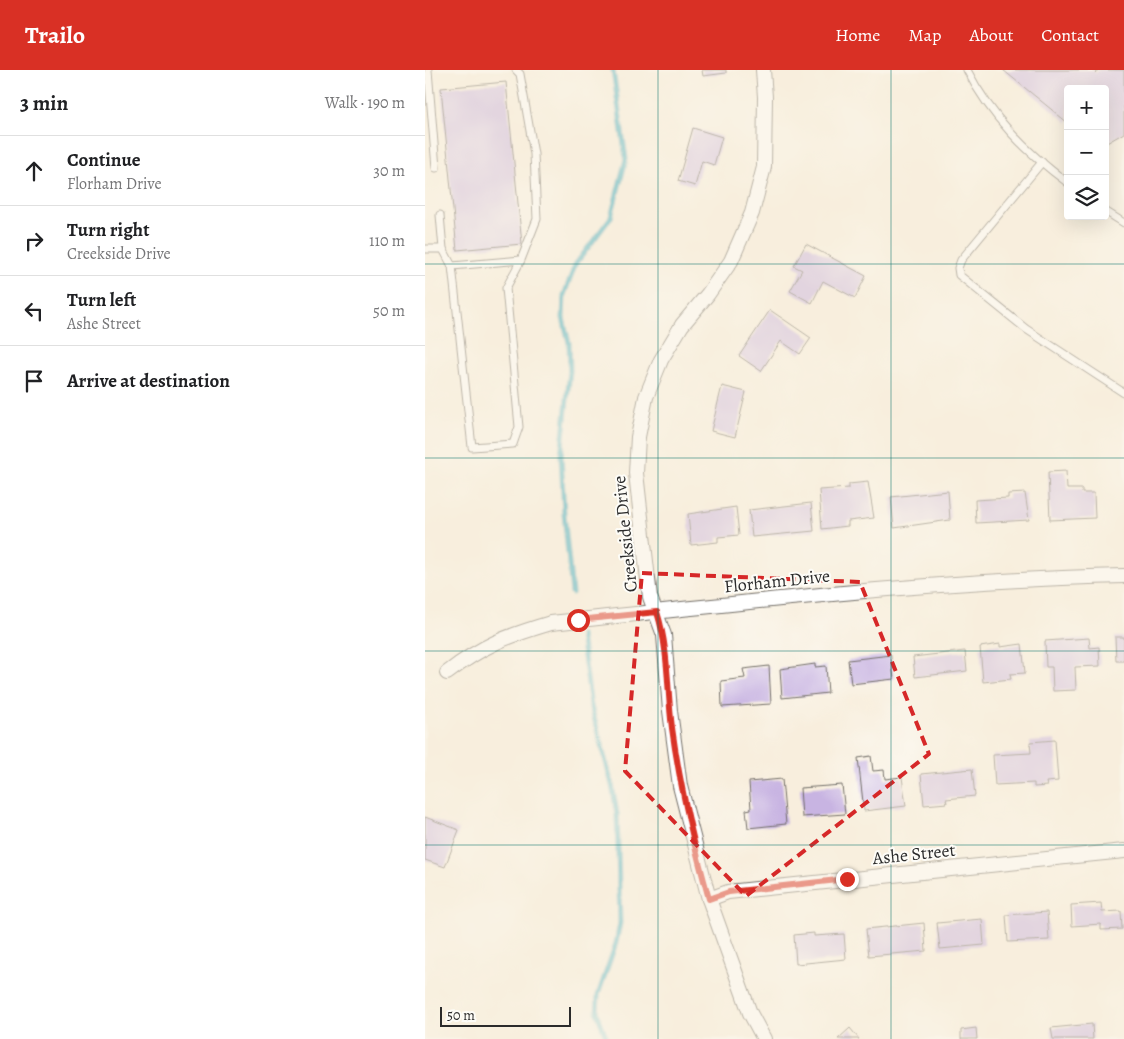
<!DOCTYPE html>
<meta charset="utf-8">
<style>
:root{--surface:#fff;--page:#f2f2f2;--text:#202124;--muted:#757577;--line:#e0e0e0;--accent:#d93025}
body{margin:0;font-family:Alegreya,serif;background:var(--page);color:var(--text)}
.controls{position:absolute;right:15px;top:15px;display:grid;overflow:hidden;border-radius:5px;box-shadow:0 5px 20px #0002}
.controls button{width:45px;height:45px;display:grid;place-items:center;padding:0;border:0;border-bottom:1px solid var(--line);background:var(--surface);color:var(--text);font:25px sans-serif}
.scale{position:absolute;left:15px;bottom:12px;width:131px;box-sizing:border-box;padding-left:5px;border:2px solid #2b2b2b;border-top:0;font-size:14px;line-height:18px;white-space:nowrap;color:#2b2b2b;-webkit-text-stroke:4px #fdfcf7;paint-order:stroke}
.stop{position:absolute;width:15px;height:15px;margin:-11px;border:4px solid #d93025;border-radius:50%;background:#fff}
.stop.end{background:#d93025;border-color:#fff;box-shadow:0 1px 5px #0008}
.list{margin:0;padding:0;list-style:none}
h2{display:flex;justify-content:space-between;align-items:center;height:65px;margin:0;padding:0 20px;font-size:21px}
h2 small{font-size:16px;font-weight:400;color:var(--muted)}
.list li{display:grid;grid-template-columns:32px 1fr auto;gap:15px;align-items:center;box-sizing:border-box;height:70px;padding:0 20px;border-top:1px solid var(--line)}
.list b{display:block;font-size:19px;white-space:nowrap}
.list p{margin:0;font-size:16px;white-space:nowrap;color:var(--muted)}
.list em{font-size:16px;font-style:normal;color:var(--muted)}
.icon{flex:none;width:28px;height:28px;fill:none;stroke:currentColor;stroke-width:2;stroke-linecap:round;stroke-linejoin:round}
.map{position:relative;flex:none;width:699px;height:969px;overflow:hidden}
header{display:flex;align-items:center;gap:30px;box-sizing:border-box;height:70px;padding:0 25px;background:var(--accent);color:#fff}
header strong{font-size:24px}
nav{display:flex;gap:28px;margin-inline-start:auto;font-size:18px}
main{display:flex}
aside{flex:1;background:var(--surface)}
.map>svg:first-child{display:block}
.lines{fill:none;stroke-linecap:round;stroke-linejoin:round}
.stream{stroke:#41acc0;stroke-width:5}
.building{fill:#c8b4e2}
.lane-casing{stroke:#736f69;stroke-width:9}
.street-casing{stroke:#736f69;stroke-width:16}
.lane{stroke:#fff;stroke-width:7}
.street{stroke:#fff;stroke-width:14}
.route{stroke:#d93025;stroke-width:6}
.marked{fill:none;stroke:#d62828;stroke-width:4;stroke-dasharray:10 6;stroke-linejoin:round}
.grid{fill:none;stroke:#0f766e;stroke-width:1;stroke-opacity:0.55}
.labels{text-anchor:middle;dominant-baseline:central;stroke-width:4;stroke-linejoin:round;paint-order:stroke}
.street-label{font-size:18px;fill:#2b2b2b;stroke:#fdfcf7}
</style>
<header>
<strong>Trailo</strong>
<nav><a>Home</a><a>Map</a><a>About</a><a>Contact</a></nav>
</header>
<main>
<aside>
<h2>3 min<small>Walk · 190 m</small></h2>
<ul class="list">
<li><svg class="icon" aria-label="ahead" viewBox="0 0 24 24"><path d="M12 20V5M6 11l6-6 6 6"/></svg><div><b>Continue</b><p>Florham Drive</p></div><em>30 m</em></li>
<li><svg class="icon" aria-label="right" viewBox="0 0 24 24"><path d="M7 20v-9h11M14 6l5 5-5 5"/></svg><div><b>Turn right</b><p>Creekside Drive</p></div><em>110 m</em></li>
<li><svg class="icon" aria-label="left" viewBox="0 0 24 24"><path d="M17 20v-9H6M10 6l-5 5 5 5"/></svg><div><b>Turn left</b><p>Ashe Street</p></div><em>50 m</em></li>
<li><svg class="icon" aria-label="arrive" viewBox="0 0 24 24"><path d="M6 21V4h12l-3 4 3 4H6"/></svg><div><b>Arrive at destination</b></div></li>
</ul>
</aside>
<div class="map">
<svg width="699" height="969" viewBox="0 0 699 969">
<rect width="100%" height="100%" fill="#fdfcf7"/>
<filter id="ink" filterUnits="userSpaceOnUse"><feTurbulence type="fractalNoise" baseFrequency=".02" numOctaves="2"/><feDisplacementMap in="SourceGraphic" scale="10" xChannelSelector="R" yChannelSelector="G"/><feConvolveMatrix kernelMatrix="1 2 1 2 8 2 1 2 1" color-interpolation-filters="sRGB"/></filter>
<filter id="wash" filterUnits="userSpaceOnUse"><feTurbulence type="fractalNoise" baseFrequency=".0096" numOctaves="4" result="noise"/><feDisplacementMap in="SourceGraphic" scale="20" xChannelSelector="R" yChannelSelector="G"/><feGaussianBlur stdDeviation="1.12" result="paint"/><feColorMatrix in="noise" values="0 0 0 0 0 0 0 0 0 0 0 0 0 0 0 0 0 1.4 0 .05"/><feComposite in="paint" operator="in"/></filter>
<g filter="url(#wash)">
<rect width="100%" height="100%" fill="#f8eedd"/>
<g class="lines">
<g class="stream">
<path d="M 147,523 L 139,444 L 136,386 L 145,301 L 144,273 L 138,248 L 139,225 L 150,195 L 186,147 L 201,89 L 188,0"/>
<path d="M 156,565 L 166,636 L 187,715 L 192,744 L 195,853 L 191,873 L 173,925 L 172,943 L 182,969"/>
</g>
</g>
<g id="blocks">
<g class="building">
<path d="M 277,0 L 301,0 L 301,3 L 278,6 Z"/>
<path d="M 578,0 L 668,0 L 671,3 L 673,0 L 699,0 L 699,63 L 680,74 L 680,19 L 643,19 L 643,53 Z"/>
<path d="M 81,12 L 97,174 L 32,180 L 16,18 Z"/>
<path d="M 268,58 L 297,67 L 289,95 L 277,91 L 270,116 L 253,111 Z"/>
<path d="M 381,174 L 441,206 L 430,228 L 398,211 L 387,233 L 365,221 L 377,200 L 369,196 Z"/>
<path d="M 345,240 L 386,268 L 375,284 L 356,271 L 336,301 L 314,286 Z"/>
<path d="M 297,316 L 321,322 L 310,367 L 286,361 Z"/>
<path d="M 641,401 L 642,419 L 657,419 L 657,423 L 669,423 L 670,448 L 625,450 L 623,402 Z"/>
<path d="M 443,412 L 449,448 L 423,451 L 423,456 L 397,459 L 394,420 L 424,418 L 424,414 Z"/>
<path d="M 523,421 L 525,450 L 469,458 L 466,427 Z"/>
<path d="M 600,423 L 604,450 L 551,453 L 550,430 L 583,428 L 583,424 Z"/>
<path d="M 386,433 L 389,461 L 327,467 L 324,440 Z"/>
<path d="M 311,437 L 314,465 L 293,467 L 293,472 L 266,475 L 263,444 Z"/>
<path d="M 690,567 L 699,567 L 699,591 L 691,591 Z"/>
<path d="M 664,568 L 665,578 L 674,577 L 675,596 L 650,597 L 651,620 L 628,621 L 627,597 L 621,597 L 620,571 Z"/>
<path d="M 575,574 L 575,577 L 597,574 L 600,603 L 585,604 L 586,609 L 558,612 L 555,577 Z"/>
<path d="M 540,581 L 542,601 L 490,607 L 488,587 Z"/>
<path d="M 466,585 L 469,609 L 426,614 L 423,590 Z"/>
<path d="M 390,594 L 390,597 L 401,596 L 403,623 L 357,628 L 355,599 Z"/>
<path d="M 344,596 L 346,634 L 297,637 L 296,611 L 320,608 L 318,599 Z"/>
<path d="M 630,670 L 633,711 L 621,712 L 622,716 L 609,717 L 609,713 L 570,715 L 568,685 L 606,683 L 605,672 Z"/>
<path d="M 446,686 L 448,701 L 459,700 L 460,709 L 477,707 L 481,736 L 439,741 L 433,688 Z"/>
<path d="M 547,699 L 550,726 L 521,729 L 522,733 L 499,735 L 496,704 Z"/>
<path d="M 357,709 L 361,754 L 323,758 L 321,740 L 326,739 L 324,712 Z"/>
<path d="M 417,715 L 420,744 L 377,747 L 375,718 Z"/>
<path d="M 0,747 L 34,760 L 20,797 L 0,790 Z"/>
<path d="M 676,833 L 677,842 L 696,841 L 697,859 L 676,860 L 676,854 L 647,856 L 646,835 Z"/>
<path d="M 622,842 L 624,870 L 583,872 L 581,845 Z"/>
<path d="M 557,849 L 559,875 L 515,879 L 512,853 Z"/>
<path d="M 499,853 L 501,881 L 444,886 L 441,859 Z"/>
<path d="M 389,863 L 389,866 L 419,864 L 421,889 L 371,894 L 369,865 Z"/>
<path d="M 667,954 L 668,969 L 628,969 L 626,958 Z"/>
<path d="M 425,958 L 434,969 L 413,969 Z"/>
<path d="M 551,958 L 552,969 L 536,969 L 536,960 Z"/>
</g>
</g>
</g>
<g filter="url(#ink)">
<use href="#blocks" fill-opacity="0" stroke="#736f69" stroke-width="1"/>
<g class="lines">
<g class="lane-casing">
<g id="lane">
<path d="M 3,0 L 11,98"/>
<path d="M 91,0 L 95,4 L 109,84 L 112,149 L 96,190 L 81,218 L 94,357 L 88,374 L 47,377 L 27,196 L 96,190"/>
<path d="M 542,0 C 566,47 601,82 643,113"/>
<path d="M 617,92 L 536,190 L 533,198 L 534,205 L 601,259 L 699,323"/>
<path d="M 680,141 L 699,153"/>
<path d="M 15,145 L 18,179"/>
<path d="M 0,179 L 18,179 L 27,196"/>
</g>
</g>
<g class="street-casing">
<g id="street">
<path d="M 338,0 L 340,27 L 339,97 L 327,143 L 306,191 L 283,224 L 257,255 L 236,290 L 221,327 L 213,367 L 211,403 L 225,527 L 239,565 L 245,641 L 255,716 L 284,829 L 325,943 L 339,969"/>
<path d="M 22,603 C 58,575 82,566 126,553 C 317,533 508,510 699,506"/>
<path d="M 284,829 L 303,822 L 699,781"/>
</g>
</g>
<use href="#lane" class="lane"/>
<use href="#street" class="street"/>
</g>
</g>
<g class="lines" filter="url(#ink)">
<path class="route" d="M 153,550 L 232,542 C 244,580 242,619 247,658 C 255,717 268,772 284,829 L 304,822 L 422,809"/>
</g>
<path d="M0 0H699V969H0ZM 217,503 L 435,512 L 504,684 L 321,826 L 200,701 Z" fill="#f8eedd" fill-opacity=".55" fill-rule="evenodd"/>
<path class="marked" d="M 217,503 L 435,512 L 504,684 L 321,826 L 200,701 Z"/>
<path class="grid" d="M 233,0 L 233,969M 466,0 L 466,969M 0,194 L 699,194M 0,388 L 699,388M 0,581 L 699,581M 0,775 L 699,775"/>
<g class="labels">
<g class="street-label">
<text transform="translate(200 464) rotate(-96)">Creekside Drive</text>
<text transform="translate(352 511) rotate(-6)">Florham Drive</text>
<text transform="translate(489 784) rotate(-6)">Ashe Street</text>
</g>
</g>
</svg>
<div class="controls">
<button>+</button>
<button>−</button>
<button><svg class="icon" aria-label="layers" viewBox="0 0 24 24"><path d="M12 4l9 5-9 5-9-5zM3 14l9 5 9-5"/></svg></button>
</div>
<div class="scale">50 m</div>
<div class="stop" style="left:153px;top:550px"></div>
<div class="stop end" style="left:422px;top:809px"></div>
</div>
</main>
